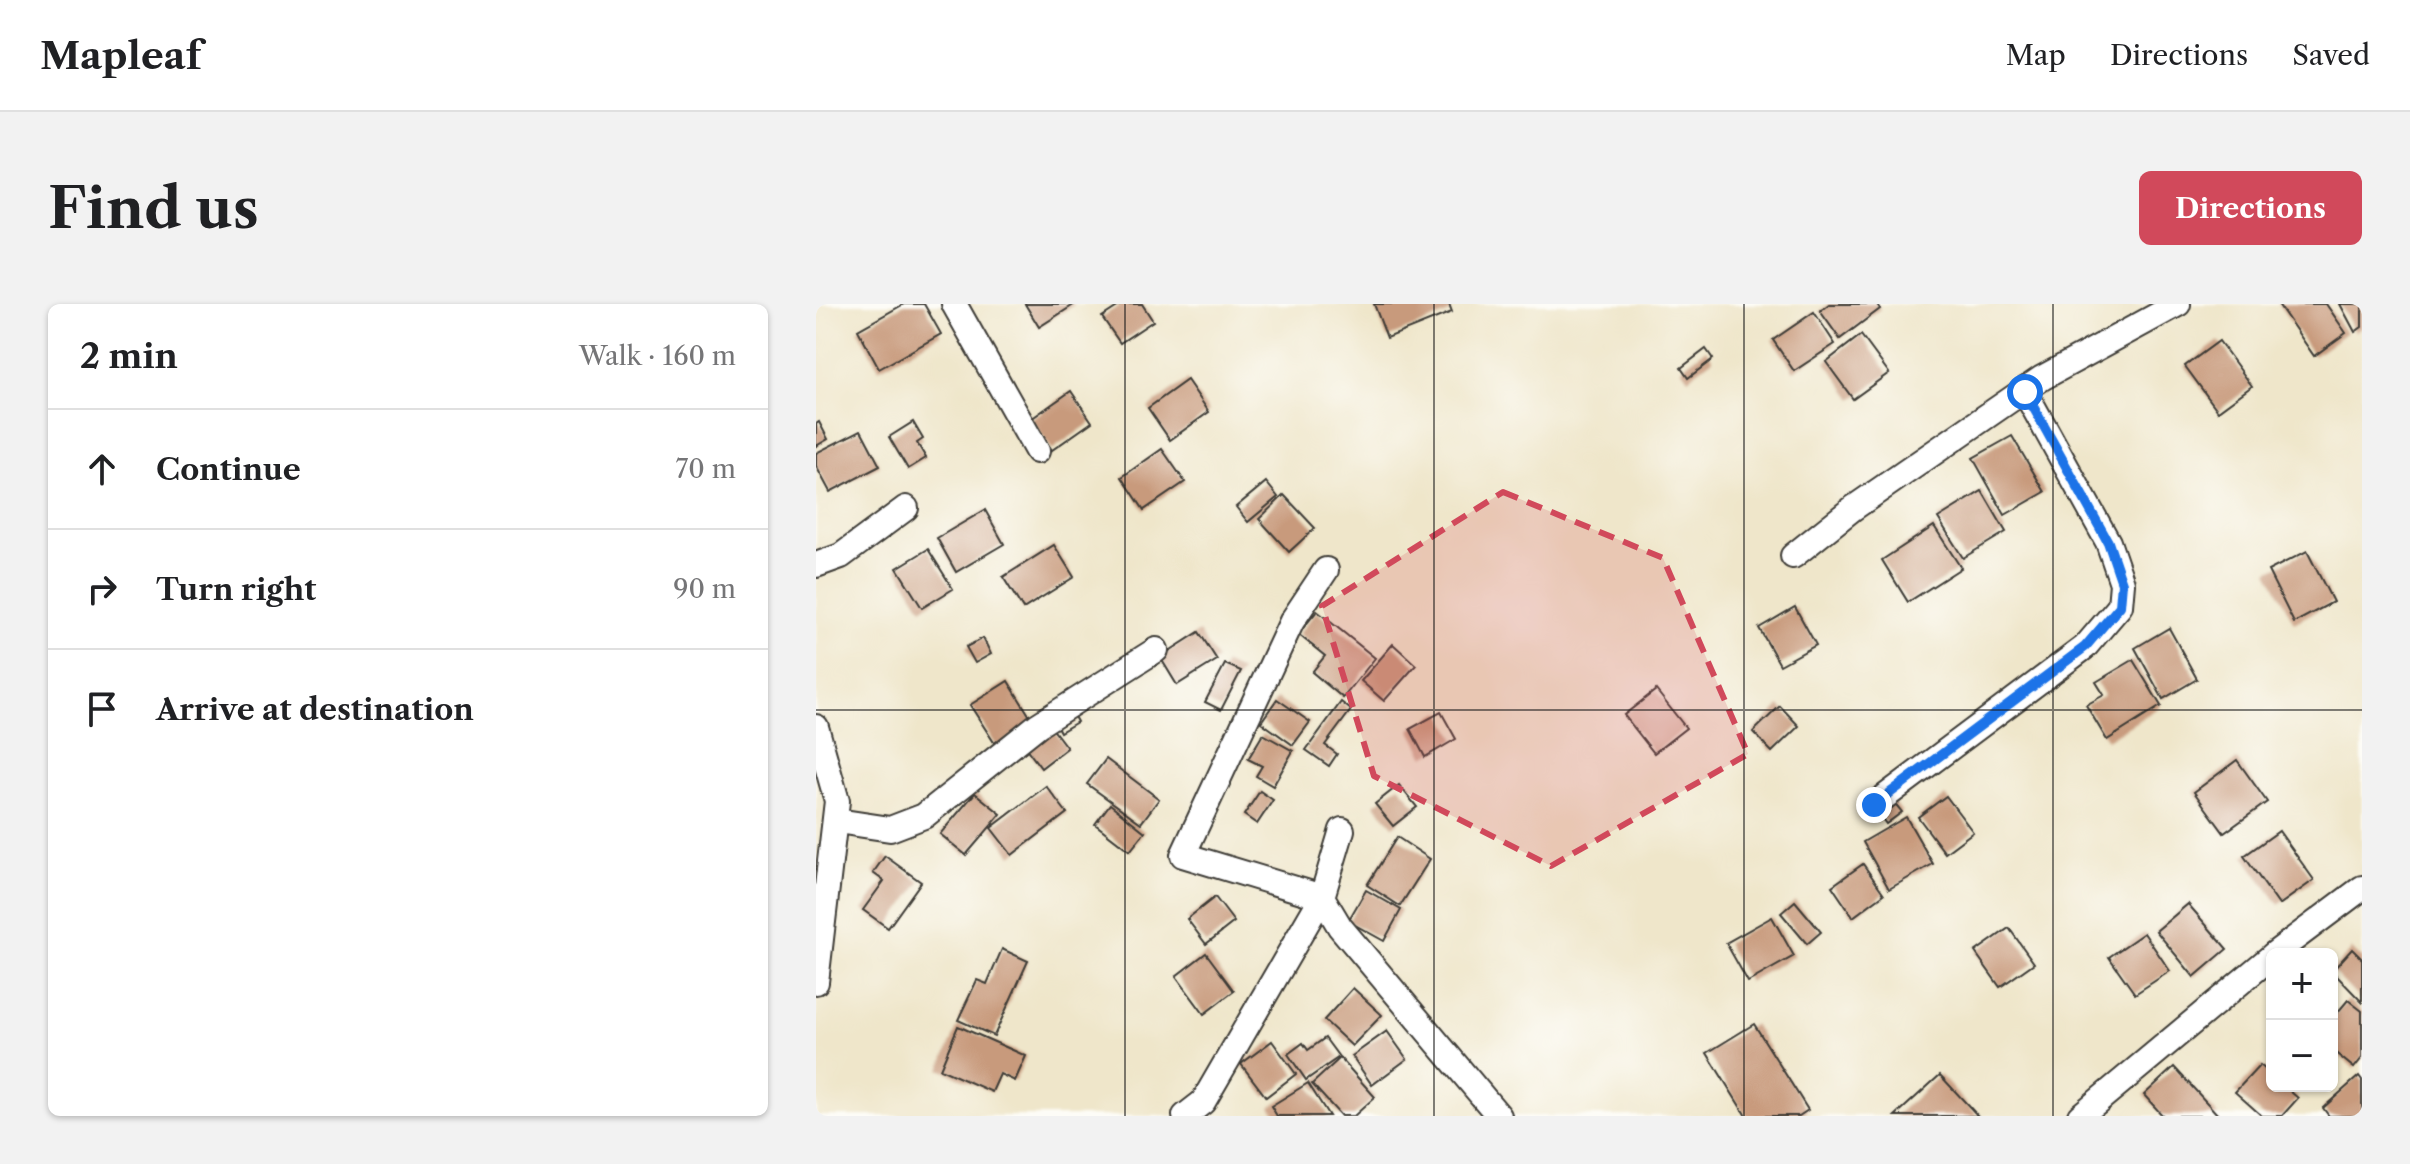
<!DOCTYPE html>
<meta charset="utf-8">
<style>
:root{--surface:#fff;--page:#f2f2f2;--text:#202124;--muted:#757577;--line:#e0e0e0;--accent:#d1495b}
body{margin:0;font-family:"Libre Caslon Text",serif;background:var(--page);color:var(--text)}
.controls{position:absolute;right:24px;bottom:24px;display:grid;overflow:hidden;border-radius:12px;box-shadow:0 2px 6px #0004}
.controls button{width:72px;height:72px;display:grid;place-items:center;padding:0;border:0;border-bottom:2px solid var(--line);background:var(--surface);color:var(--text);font:40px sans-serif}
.stop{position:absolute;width:24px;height:24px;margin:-18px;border:6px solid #1a73e8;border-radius:50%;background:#fff}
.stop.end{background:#1a73e8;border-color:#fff;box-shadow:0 2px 8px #0008}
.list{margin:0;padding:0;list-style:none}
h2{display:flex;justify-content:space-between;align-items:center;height:104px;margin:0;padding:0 32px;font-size:34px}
h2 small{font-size:26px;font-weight:400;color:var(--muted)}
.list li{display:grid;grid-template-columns:52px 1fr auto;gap:24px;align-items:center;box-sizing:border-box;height:120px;padding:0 32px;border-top:2px solid var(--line)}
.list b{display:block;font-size:30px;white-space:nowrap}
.list em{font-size:26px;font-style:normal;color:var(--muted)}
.icon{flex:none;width:44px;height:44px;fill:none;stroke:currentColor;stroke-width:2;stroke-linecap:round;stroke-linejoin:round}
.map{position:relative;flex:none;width:1546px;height:812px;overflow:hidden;border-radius:12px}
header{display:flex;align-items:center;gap:48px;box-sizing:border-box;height:112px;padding:0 40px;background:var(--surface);border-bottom:2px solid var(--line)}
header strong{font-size:38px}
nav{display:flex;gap:44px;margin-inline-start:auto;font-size:28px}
.intro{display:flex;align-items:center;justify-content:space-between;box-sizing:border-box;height:192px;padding:0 48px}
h1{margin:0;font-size:56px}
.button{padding:20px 36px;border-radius:12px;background:var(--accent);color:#fff;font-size:28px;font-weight:700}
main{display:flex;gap:48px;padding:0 48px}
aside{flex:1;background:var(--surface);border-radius:12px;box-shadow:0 2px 6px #0004}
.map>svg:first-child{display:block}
.building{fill:#c89a7c}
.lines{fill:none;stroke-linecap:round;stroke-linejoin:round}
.minor-casing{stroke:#3c3a36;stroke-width:28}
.minor{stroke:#fff;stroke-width:24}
.route{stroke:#1a73e8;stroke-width:10}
.marked{fill:#d1495b;fill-opacity:0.2;stroke:#d1495b;stroke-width:6;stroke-dasharray:16 10;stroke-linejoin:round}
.grid{fill:none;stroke:#1c1c1c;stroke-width:2;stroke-opacity:0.55}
</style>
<header>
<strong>Mapleaf</strong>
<nav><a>Map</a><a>Directions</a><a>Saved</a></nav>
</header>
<div class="intro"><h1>Find us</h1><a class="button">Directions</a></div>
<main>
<aside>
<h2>2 min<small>Walk · 160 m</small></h2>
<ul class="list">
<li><svg class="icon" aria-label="ahead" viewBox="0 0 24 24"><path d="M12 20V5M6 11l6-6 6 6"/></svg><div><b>Continue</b></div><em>70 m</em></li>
<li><svg class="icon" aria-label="right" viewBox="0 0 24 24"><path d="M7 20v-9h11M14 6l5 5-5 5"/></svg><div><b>Turn right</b></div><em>90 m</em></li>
<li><svg class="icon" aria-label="arrive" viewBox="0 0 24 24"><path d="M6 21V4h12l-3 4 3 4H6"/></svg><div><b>Arrive at destination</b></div></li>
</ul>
</aside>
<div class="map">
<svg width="1546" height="812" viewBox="0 0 1546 812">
<rect width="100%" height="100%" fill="#fdfcf7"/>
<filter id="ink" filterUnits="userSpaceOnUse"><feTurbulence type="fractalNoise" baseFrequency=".0125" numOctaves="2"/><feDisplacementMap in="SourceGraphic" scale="16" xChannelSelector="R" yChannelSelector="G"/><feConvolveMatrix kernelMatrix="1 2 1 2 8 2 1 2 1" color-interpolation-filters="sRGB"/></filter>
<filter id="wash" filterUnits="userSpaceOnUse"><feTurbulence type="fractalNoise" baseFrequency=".006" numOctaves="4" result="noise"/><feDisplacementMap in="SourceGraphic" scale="32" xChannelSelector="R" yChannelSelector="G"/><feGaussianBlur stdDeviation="1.8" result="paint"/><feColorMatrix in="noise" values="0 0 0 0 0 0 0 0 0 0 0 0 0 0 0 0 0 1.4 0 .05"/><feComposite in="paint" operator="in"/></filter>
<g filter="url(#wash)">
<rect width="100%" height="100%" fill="#efe6ca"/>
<g id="blocks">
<g class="building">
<path d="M 88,0 L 108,0 L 125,30 L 63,65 L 42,26 Z"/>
<path d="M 209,0 L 259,0 L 223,23 Z"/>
<path d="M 306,0 L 326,0 L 337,17 L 304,39 L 286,13 Z"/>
<path d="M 558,0 L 633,0 L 636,8 L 571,34 Z"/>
<path d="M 1013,0 L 1061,0 L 1064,5 L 1024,35 L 1004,7 Z"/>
<path d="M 1462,0 L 1510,0 L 1530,29 L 1498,52 Z"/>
<path d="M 1524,0 L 1546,0 L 1546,23 L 1539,28 Z"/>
<path d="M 998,8 L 1019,40 L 978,67 L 957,36 Z"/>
<path d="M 1045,31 L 1073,69 L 1037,95 L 1010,58 Z"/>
<path d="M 1403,37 L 1436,82 L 1402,107 L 1369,62 Z"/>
<path d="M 890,45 L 897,55 L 872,74 L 865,64 Z"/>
<path d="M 371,76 L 393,108 L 354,136 L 332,104 Z"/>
<path d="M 255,87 L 276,118 L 236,146 L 215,115 Z"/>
<path d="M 3,118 L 12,135 L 0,142 L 0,120 Z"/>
<path d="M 97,118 L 107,135 L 101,139 L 110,154 L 92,165 L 73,133 Z"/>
<path d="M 45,126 L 64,162 L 14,188 L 0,162 L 0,149 Z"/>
<path d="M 1196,132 L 1229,188 L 1189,211 L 1157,154 Z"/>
<path d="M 346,145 L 369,178 L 328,206 L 306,173 Z"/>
<path d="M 450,178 L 462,193 L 432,218 L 420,203 Z"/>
<path d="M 1166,187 L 1190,228 L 1147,254 L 1122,214 Z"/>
<path d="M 468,191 L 499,224 L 473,248 L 443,215 Z"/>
<path d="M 169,206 L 188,240 L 140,268 L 121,234 Z"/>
<path d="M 1118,222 L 1145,264 L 1092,298 L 1066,256 Z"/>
<path d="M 238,241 L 258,273 L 207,305 L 187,273 Z"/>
<path d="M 112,245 L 137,285 L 106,304 L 81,264 Z"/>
<path d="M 1491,247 L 1517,298 L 1478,319 L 1452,267 Z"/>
<path d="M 979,303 L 1000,341 L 964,361 L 943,324 Z"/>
<path d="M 501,307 L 559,354 L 527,394 L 496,368 L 509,352 L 482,330 Z"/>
<path d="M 1353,324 L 1381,375 L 1347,395 L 1319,344 Z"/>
<path d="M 383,328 L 401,356 L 361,381 L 344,353 Z"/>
<path d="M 167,334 L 175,350 L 159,359 L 150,343 Z"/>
<path d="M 577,340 L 600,361 L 568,397 L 545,377 Z"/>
<path d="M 1317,356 L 1345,402 L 1291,436 L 1270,401 L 1288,391 L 1280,378 Z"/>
<path d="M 409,360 L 425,367 L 405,406 L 389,398 Z"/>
<path d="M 192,377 L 218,419 L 181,443 L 154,401 Z"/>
<path d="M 840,386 L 870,424 L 838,449 L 808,411 Z"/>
<path d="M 461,395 L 494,418 L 477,441 L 445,418 Z"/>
<path d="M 525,398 L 535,406 L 509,441 L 521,450 L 513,462 L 490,446 Z"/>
<path d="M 964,402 L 983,422 L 956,448 L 937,428 Z"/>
<path d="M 254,405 L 261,418 L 244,428 L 237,415 Z"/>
<path d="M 625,408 L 640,435 L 609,453 L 594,425 Z"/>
<path d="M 233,420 L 251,444 L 225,464 L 207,440 Z"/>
<path d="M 447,430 L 477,447 L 457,482 L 440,472 L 446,462 L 432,455 Z"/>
<path d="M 290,455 L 343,495 L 325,519 L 271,480 Z"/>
<path d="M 1421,456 L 1451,498 L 1408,529 L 1378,488 Z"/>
<path d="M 583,481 L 601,503 L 577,522 L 559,500 Z"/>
<path d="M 230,482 L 251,509 L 196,551 L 175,524 Z"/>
<path d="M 444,487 L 457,496 L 441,520 L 428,511 Z"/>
<path d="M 159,489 L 185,510 L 150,551 L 124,530 Z"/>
<path d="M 1130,492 L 1157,528 L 1129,549 L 1102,513 Z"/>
<path d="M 1077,497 L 1086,508 L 1070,520 L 1062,509 Z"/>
<path d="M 294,500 L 329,528 L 314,547 L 279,520 Z"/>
<path d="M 1090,513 L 1117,560 L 1073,585 L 1047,538 Z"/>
<path d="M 1463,527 L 1498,576 L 1463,601 L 1428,552 Z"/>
<path d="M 581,533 L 614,555 L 584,602 L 551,581 Z"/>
<path d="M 69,552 L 105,578 L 72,624 L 47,606 L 68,577 L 57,569 Z"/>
<path d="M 1047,560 L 1068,590 L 1037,613 L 1016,582 Z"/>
<path d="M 550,586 L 585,606 L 568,637 L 532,617 Z"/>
<path d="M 399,593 L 418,618 L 390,640 L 371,615 Z"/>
<path d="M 979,597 L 1005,628 L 991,640 L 965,609 Z"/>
<path d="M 1372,600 L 1411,645 L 1378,673 L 1340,627 Z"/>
<path d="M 956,613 L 978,652 L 932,678 L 910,639 Z"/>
<path d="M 1193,624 L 1218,659 L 1184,683 L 1159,648 Z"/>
<path d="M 1328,629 L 1354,667 L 1319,690 L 1293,653 Z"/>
<path d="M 186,645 L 212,657 L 178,732 L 142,716 L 161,676 L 171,680 Z"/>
<path d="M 1536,645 L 1546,655 L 1546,698 L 1516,667 Z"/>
<path d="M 390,649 L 418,687 L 388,710 L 360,672 Z"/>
<path d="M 537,684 L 566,711 L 536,742 L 508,716 Z"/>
<path d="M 1532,696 L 1546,707 L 1546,754 L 1538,764 L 1516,746 L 1516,715 Z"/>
<path d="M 938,720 L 992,806 L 983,812 L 930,812 L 891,749 Z"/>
<path d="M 142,722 L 210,752 L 199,777 L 184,770 L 176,788 L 124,765 Z"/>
<path d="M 571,727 L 591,755 L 556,781 L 536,752 Z"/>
<path d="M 509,734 L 523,753 L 490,776 L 472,750 L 487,739 L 492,746 Z"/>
<path d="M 456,737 L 480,770 L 450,793 L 425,760 Z"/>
<path d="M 524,754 L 559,793 L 538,812 L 525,812 L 496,780 Z"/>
<path d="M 1444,761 L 1456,771 L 1456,782 L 1468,782 L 1482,794 L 1466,812 L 1446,812 L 1419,788 Z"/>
<path d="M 1358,763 L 1403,812 L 1347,812 L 1328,791 Z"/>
<path d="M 1124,771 L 1162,812 L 1079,812 Z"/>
<path d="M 1543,772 L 1546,776 L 1546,812 L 1513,812 L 1507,804 Z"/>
<path d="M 492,779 L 513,812 L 461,812 L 455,802 Z"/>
</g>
</g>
</g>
<g filter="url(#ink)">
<use href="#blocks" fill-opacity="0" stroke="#3c3a36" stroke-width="2"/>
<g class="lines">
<g class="minor-casing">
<g id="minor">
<path d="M 138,0 L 221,147"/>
<path d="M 977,252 L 1036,205 L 1226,74 L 1362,0"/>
<path d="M 0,261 L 25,252 L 90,204"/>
<path d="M 0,423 L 21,497 L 0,678"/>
<path d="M 1058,501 L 1269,343 L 1304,302 L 1306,279 L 1292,238 L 1209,88"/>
<path d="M 21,517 L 74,525 L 108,512 L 222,421 L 340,346"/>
<path d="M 526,526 L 506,593 L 524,623 L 683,812"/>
<path d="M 1458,650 L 1546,584"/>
<path d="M 369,812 L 387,798 L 506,593 L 367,551 L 476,317 L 510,266"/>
<path d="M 1264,812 L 1456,652"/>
</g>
</g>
<use href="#minor" class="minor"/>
</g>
</g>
<g class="lines" filter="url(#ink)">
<path class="route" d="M 1058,501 L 1269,343 L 1304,302 L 1306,279 L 1292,238 L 1209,88"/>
</g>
<path class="marked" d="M 687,188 L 847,254 L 932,450 L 735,562 L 558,472 L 506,302 Z"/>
<path class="grid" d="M 309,0 L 309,812M 618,0 L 618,812M 928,0 L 928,812M 1237,0 L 1237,812M 0,406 L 1546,406"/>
</svg>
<div class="controls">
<button>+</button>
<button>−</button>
</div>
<div class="stop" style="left:1209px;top:88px"></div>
<div class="stop end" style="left:1058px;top:501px"></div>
</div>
</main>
